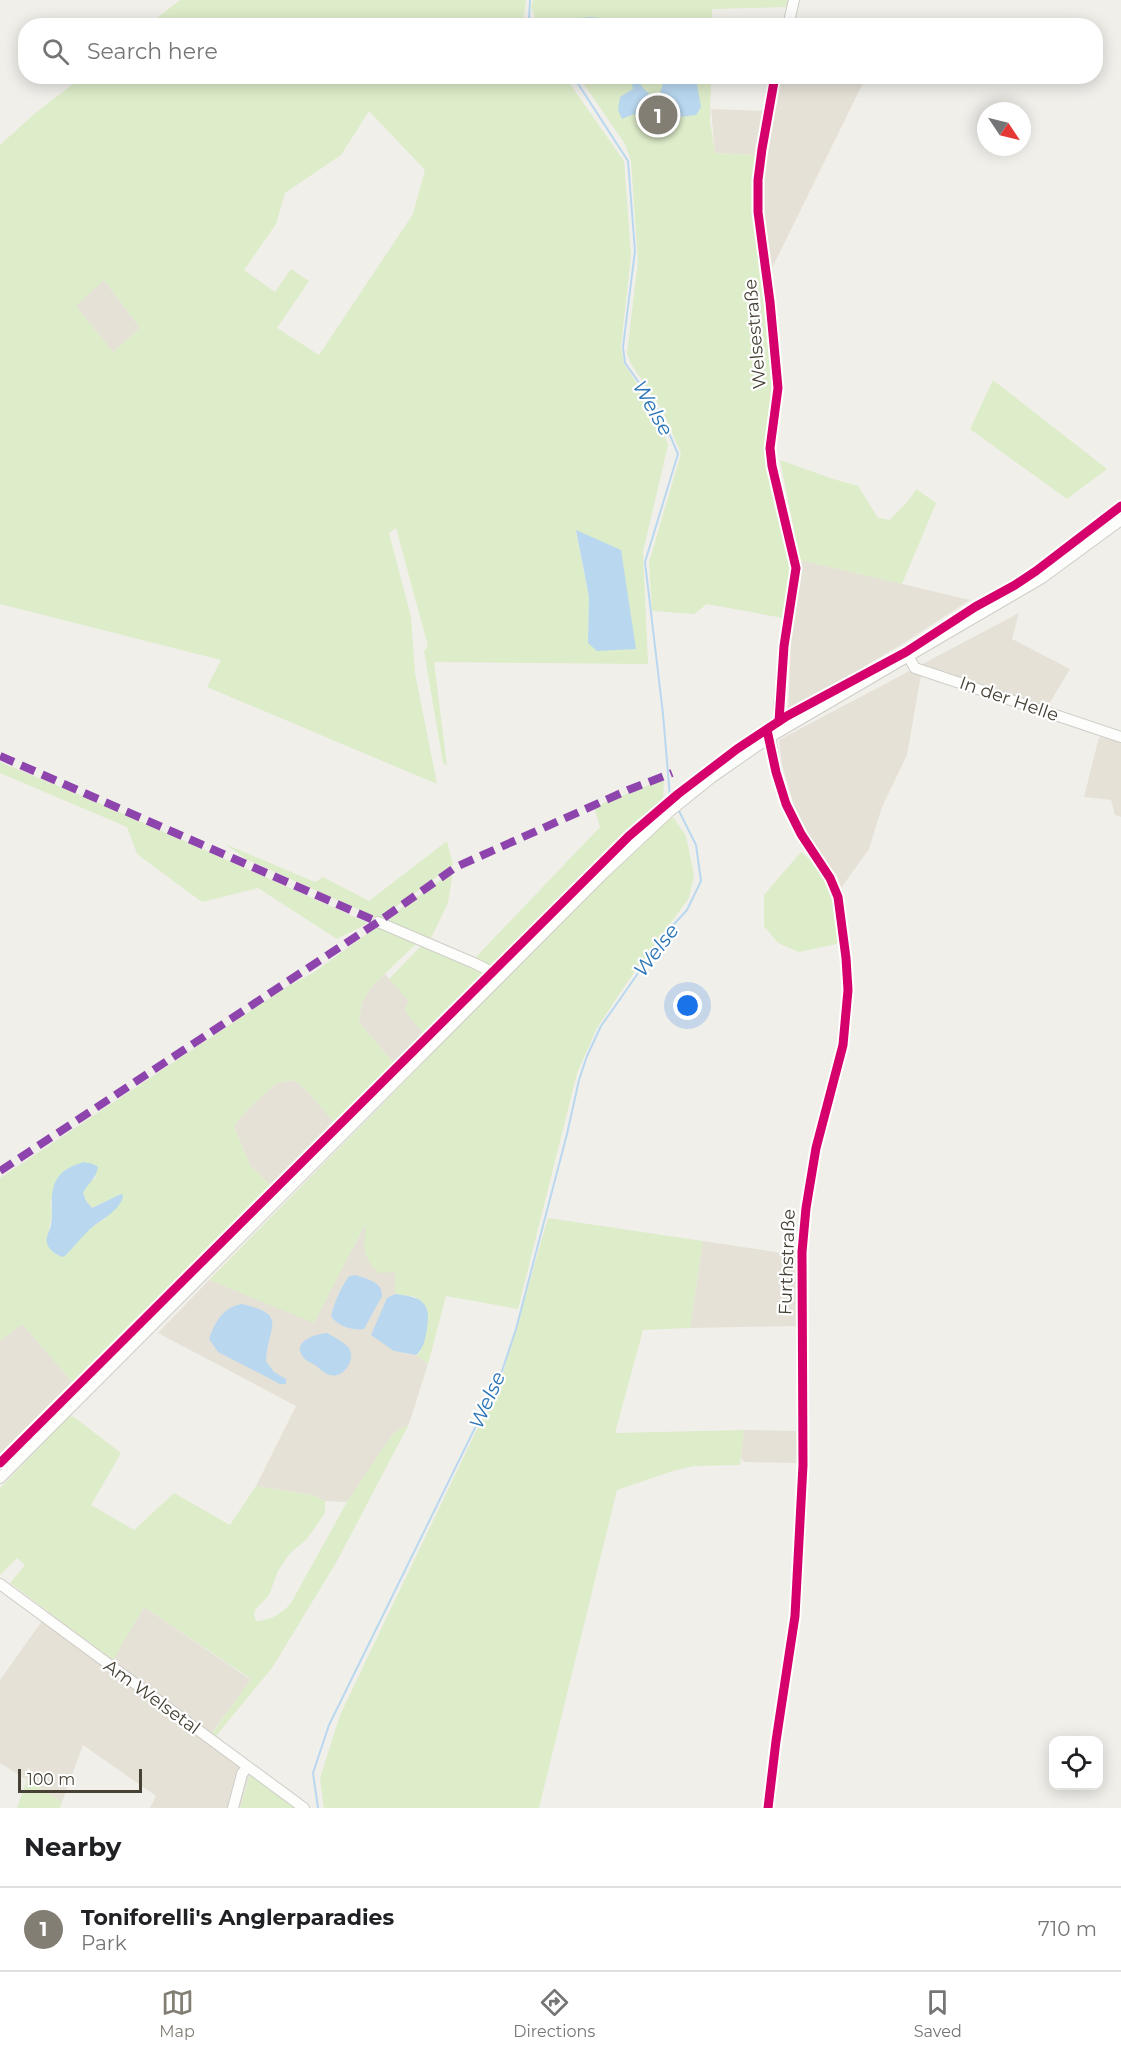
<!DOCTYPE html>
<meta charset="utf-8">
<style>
:root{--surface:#fff;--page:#f2f2f2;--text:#202124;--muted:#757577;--line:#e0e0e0;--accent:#827e74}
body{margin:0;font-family:Montserrat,sans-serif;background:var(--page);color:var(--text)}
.controls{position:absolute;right:18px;bottom:18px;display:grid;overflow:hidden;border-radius:12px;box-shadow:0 3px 15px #0003}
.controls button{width:54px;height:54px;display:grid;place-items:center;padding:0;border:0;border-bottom:2px solid var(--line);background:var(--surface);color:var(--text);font:30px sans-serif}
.compass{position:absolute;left:977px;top:102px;width:54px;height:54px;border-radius:50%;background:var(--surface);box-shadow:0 3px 15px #0003;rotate:125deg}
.scale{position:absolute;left:18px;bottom:15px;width:124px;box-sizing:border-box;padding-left:6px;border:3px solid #474135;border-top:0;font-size:16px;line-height:21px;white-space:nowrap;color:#474135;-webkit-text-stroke:4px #fff;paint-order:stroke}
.you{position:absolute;left:688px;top:1006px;width:21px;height:21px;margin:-15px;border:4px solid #fff;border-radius:50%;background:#1a73e8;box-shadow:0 0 0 9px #1a73e833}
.badge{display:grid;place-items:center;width:39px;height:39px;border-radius:50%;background:var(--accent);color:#fff;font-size:20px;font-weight:700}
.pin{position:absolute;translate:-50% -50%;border:3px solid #fff;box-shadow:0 2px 6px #0006}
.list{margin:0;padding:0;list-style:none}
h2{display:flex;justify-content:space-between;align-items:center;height:78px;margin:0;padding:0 24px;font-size:26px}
h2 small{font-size:20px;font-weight:400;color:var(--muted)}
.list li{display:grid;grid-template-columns:39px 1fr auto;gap:18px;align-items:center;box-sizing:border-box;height:84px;padding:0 24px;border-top:2px solid var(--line)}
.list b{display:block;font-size:22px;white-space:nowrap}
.list p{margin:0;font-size:20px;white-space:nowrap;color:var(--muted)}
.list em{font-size:20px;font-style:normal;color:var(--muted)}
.icon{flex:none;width:33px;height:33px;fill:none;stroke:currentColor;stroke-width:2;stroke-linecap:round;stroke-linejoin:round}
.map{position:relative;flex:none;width:1121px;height:1808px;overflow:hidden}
.search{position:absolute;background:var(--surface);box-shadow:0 3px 15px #0003;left:18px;right:18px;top:18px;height:66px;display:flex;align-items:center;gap:15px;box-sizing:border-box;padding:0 21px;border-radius:24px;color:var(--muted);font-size:22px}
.sheet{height:162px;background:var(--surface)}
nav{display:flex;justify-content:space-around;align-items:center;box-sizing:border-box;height:84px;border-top:2px solid var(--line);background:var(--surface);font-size:16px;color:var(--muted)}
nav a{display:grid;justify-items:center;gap:3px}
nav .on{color:var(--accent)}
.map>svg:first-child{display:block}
.residential{fill:#e5e1d7}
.green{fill:#ddecc9;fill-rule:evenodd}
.water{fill:#b9d8f0}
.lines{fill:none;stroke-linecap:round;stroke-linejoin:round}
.stream{stroke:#b9d8f0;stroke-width:2}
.minor-casing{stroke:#cfcdc7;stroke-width:12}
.minor{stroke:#fdfdfc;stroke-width:10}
.quiet{stroke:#8e44ad;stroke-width:8;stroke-dasharray:15 8;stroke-linecap:butt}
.cycleway-casing{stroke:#fff;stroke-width:13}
.cycleway{stroke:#d6006c;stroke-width:9}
.labels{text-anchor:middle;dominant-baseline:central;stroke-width:4.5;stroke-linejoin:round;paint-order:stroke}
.street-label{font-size:18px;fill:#474135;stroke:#fff}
.water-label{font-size:20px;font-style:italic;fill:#2b75b7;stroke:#fff}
</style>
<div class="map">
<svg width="1121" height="1808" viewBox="0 0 1121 1808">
<rect width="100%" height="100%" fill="#f1efea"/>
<g class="residential">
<path d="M 780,77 L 866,77 L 772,268 L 762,214 L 766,147 Z"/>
<path d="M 711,109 L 765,111 L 757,155 L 715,153 Z"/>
<path d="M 104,280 L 140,328 L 113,352 L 75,305 Z"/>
<path d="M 800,560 L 970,600 L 899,646 L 788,712 L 792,622 Z"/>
<path d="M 1019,613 L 1012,639 L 1070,669 L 1046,709 L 924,669 L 920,680 L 907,755 L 882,807 L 869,849 L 841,888 L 837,876 L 802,833 L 782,765 L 779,740 Z"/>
<path d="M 1099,737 L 1121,742 L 1121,817 L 1115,815 L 1111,800 L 1084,797 Z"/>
<path d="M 385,974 L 409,1001 L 405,1010 L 425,1035 L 394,1064 L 359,1022 L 362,1002 L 372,986 Z"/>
<path d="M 293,1080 L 305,1089 L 336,1124 L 271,1186 L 250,1165 L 234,1126 L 249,1108 L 276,1084 Z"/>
<path d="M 367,1221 L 395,1272 L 395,1294 L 387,1298 L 394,1351 L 416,1355 L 428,1364 L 409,1424 L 394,1433 L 347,1502 L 325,1501 L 313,1495 L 256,1486 L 296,1406 L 158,1333 L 209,1280 L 314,1322 Z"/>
<path d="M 703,1241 L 795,1255 L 798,1269 L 796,1326 L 690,1328 Z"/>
<path d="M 22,1324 L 76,1386 L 0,1457 L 0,1341 Z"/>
<path d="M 744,1430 L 800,1431 L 800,1459 L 797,1463 L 744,1462 L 741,1458 Z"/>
<path d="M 144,1607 L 251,1680 L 212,1732 L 252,1765 L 240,1808 L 150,1808 L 156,1796 L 83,1745 L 62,1802 L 0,1763 L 0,1680 L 49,1611 L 112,1660 Z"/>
</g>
<g class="green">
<path d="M 180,0 L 526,0 L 523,23 L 525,25 L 148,25 Z"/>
<path d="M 533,0 L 788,0 L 786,7 L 712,9 L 712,26 L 538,25 L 531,7 Z"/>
<path d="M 82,77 L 565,77 L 624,161 L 631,256 L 621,346 L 624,364 L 656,411 L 668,445 L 643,552 L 648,664 L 434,662 L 447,766 L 443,763 L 424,651 L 428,646 L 396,528 L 389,533 L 411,617 L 415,673 L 437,784 L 207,687 L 221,660 L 0,604 L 0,145 L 33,115 ZM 369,111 L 425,170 L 413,214 L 319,355 L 277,328 L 309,281 L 291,269 L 275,292 L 244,270 L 276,224 L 285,193 L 341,155 ZM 104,280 L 140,328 L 113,352 L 76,306 ZM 576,531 L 621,550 L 588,643 L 589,597 Z"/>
<path d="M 579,77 L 711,77 L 710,121 L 715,153 L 757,155 L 753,210 L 773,388 L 765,446 L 792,561 L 783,618 L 707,604 L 694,614 L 652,611 L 649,563 L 681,453 L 662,410 L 631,364 L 627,353 L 638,261 L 631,161 L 625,144 Z"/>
<path d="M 993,380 L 1107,469 L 1067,499 L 970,429 Z"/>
<path d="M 780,460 L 833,479 L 858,486 L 878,518 L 890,520 C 900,508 908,504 916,489 L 936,503 L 902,584 L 800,560 Z"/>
<path d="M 0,762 L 104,805 L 368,923 L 337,939 L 258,888 L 202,902 L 137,854 L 127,827 L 0,773 Z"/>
<path d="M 664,779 L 663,801 L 590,867 L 493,967 L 474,959 L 600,827 L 594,807 Z"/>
<path d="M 673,817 L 686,836 L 694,875 L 689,898 L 628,981 L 597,1028 L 577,1073 L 518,1309 L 446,1296 L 428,1364 L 416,1355 L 421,1351 L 416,1297 L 395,1294 L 395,1272 L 378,1273 C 360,1252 364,1247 366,1223 L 314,1323 L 209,1280 L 633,850 Z"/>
<path d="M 447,841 L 453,865 L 379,919 L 246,859 L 225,844 L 315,882 L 323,877 L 369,901 Z"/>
<path d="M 801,852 L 826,873 L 839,904 L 837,944 L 799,952 L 778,943 L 764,926 L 764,895 Z"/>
<path d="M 453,871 L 448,903 L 429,942 L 382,922 Z"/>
<path d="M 379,925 L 418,942 L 372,986 L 362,1002 L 359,1022 L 394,1064 L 336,1124 L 305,1089 L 293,1080 L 276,1084 L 249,1108 L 234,1126 L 250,1165 L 271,1186 L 192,1264 L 76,1386 L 22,1324 L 0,1341 L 0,1178 L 288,986 L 313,973 ZM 84,1162 L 96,1177 L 87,1184 L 82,1193 L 86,1201 L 92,1208 L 121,1194 L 105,1218 L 87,1231 L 64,1257 L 56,1254 L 48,1235 L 52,1213 L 50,1203 L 64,1171 Z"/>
<path d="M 423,944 L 474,965 L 485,975 L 425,1035 L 404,1010 L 409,1001 L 389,979 Z"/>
<path d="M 548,1218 L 703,1241 L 690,1328 L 643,1330 L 615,1433 L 744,1430 L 740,1465 L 694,1466 L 673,1471 L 617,1490 L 539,1808 L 324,1808 L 320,1778 L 340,1715 L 502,1377 Z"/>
<path d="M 69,1416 L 74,1417 L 121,1453 L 91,1505 L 134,1530 L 174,1493 L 230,1525 L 256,1486 L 313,1495 L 325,1501 L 325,1513 L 307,1539 L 290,1553 L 278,1571 L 269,1595 L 255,1610 L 254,1615 L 256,1621 C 272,1620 281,1614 291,1603 L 347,1502 L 385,1445 L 394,1433 L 409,1424 L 337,1561 L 272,1668 L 216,1736 L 212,1733 L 251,1679 L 144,1607 L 113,1660 L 10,1583 L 25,1565 L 17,1558 L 0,1575 L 0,1488 Z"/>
<path d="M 250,1774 L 296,1808 L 240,1808 Z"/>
<path d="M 27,1780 L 62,1802 L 60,1808 L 17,1808 Z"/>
</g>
<g class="water">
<path d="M 592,17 L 614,20 L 629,18 L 636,25 L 570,25 L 579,18 Z"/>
<path d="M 593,77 L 640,77 L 638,78 C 640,86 647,94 656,97 L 660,93 L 665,77 L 693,77 L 696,79 L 701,107 L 696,115 L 645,121 L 634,114 L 622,119 L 618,110 L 620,97 L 633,89 L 631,79 L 602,83 Z"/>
<path d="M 576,530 L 621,550 L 636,649 L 597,651 L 588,643 L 589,597 Z"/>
<path d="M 84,1162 L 93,1164 L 98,1167 C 96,1179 88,1183 83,1193 L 86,1201 L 92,1208 L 121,1194 L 123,1195 C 121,1212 98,1220 87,1232 C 79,1240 72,1249 64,1257 C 58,1256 48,1250 47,1243 C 45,1237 50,1231 51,1225 C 54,1210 48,1194 57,1179 C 63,1169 74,1165 84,1162 Z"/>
<path d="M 356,1275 C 367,1279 383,1282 382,1296 L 364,1329 C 353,1331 337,1326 331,1316 C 335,1301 340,1289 349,1276 Z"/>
<path d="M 395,1294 C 419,1297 432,1300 427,1329 C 425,1339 424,1348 416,1355 L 394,1351 L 371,1335 L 387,1298 Z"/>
<path d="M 242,1304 C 290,1315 267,1327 266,1361 L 274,1372 L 286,1379 L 286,1384 L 280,1384 L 218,1352 L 209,1339 C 215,1322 223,1307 242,1304 Z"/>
<path d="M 327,1333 C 334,1337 342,1341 347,1346 C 356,1355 349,1369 340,1374 C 328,1379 323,1371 315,1365 C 311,1363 306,1361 303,1357 C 291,1341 316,1334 327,1333 Z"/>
</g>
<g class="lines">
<g class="stream">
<path d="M 530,0 L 529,19 L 531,26"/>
<path d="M 573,76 L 628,161 L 635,251 L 623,347 L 625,363 L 660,412 L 678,454 L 645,562 L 663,714 L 670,797 L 675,804"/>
<path d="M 318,1808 L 313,1773 L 329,1725 L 500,1377 L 516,1329 L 567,1134 L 579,1080 L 587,1056 L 601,1026 L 611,1012 L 666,933 L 687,910 L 701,881 L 696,845 L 678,809"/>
</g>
<g class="minor-casing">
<g id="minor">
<path d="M 788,26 L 794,0"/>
<path d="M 775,76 L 762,149 L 758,180 L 758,212 L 770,302 L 778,388 L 770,448 L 772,466 L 796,568 L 784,646 L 779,709 L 779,721 L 783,729"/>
<path d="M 907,654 L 915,668 L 1121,737"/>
<path d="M 378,922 L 474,963 L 492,972 L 499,978"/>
<path d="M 0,1478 L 604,873 L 670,811 L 711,778 L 770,737 L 1042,578 L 1121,520"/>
<path d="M 0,1584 L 304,1808"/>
<path d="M 233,1808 L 242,1774 L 247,1767"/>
<path d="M 768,1808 L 776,1741 L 795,1616 L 803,1465 L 802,1252 L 806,1208 L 816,1148 L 843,1045 L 848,990 L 846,958 L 838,897 L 830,878 L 801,834 L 786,804 L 776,772 L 770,737"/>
</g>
</g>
<use href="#minor" class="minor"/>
<g class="quiet">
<path d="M 0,756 L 378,922"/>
<path d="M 0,1171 L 378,922 L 456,867 L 628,790 L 672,773"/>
</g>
<g class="cycleway-casing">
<g id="cycleway">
<path d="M 775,76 L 762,149 L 758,180 L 758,212 L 770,302 L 778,388 L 770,448 L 772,466 L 796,568 L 784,646 L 779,721"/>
<path d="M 767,730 L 776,772 L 786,804 L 801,834 L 830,878 L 838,897 L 846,958 L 848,990 L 843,1045 L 816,1148 L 806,1208 L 802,1252 L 803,1465 L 795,1616 L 776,1741 L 768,1808"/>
<path d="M 0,1463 L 629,836 L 678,794 L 737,749 L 787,716 L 906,652 L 975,607 L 1015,585 L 1036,571 L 1121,506"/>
</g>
</g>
<use href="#cycleway" class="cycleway"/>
</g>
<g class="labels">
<g class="street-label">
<text transform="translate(755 334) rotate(-95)">Welsestraße</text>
<text transform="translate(1009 699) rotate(19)">In der Helle</text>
<text transform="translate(787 1262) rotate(-88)">Furthstraße</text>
<text transform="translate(152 1697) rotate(36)">Am Welsetal</text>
</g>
<g class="water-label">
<text transform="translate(653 408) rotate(60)">Welse</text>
<text transform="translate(656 950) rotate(-53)">Welse</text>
<text transform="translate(487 1400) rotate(-66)">Welse</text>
</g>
</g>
</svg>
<div class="controls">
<button><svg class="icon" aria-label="locate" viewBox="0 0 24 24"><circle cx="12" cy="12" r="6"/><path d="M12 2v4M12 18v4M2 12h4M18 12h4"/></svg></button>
</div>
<svg class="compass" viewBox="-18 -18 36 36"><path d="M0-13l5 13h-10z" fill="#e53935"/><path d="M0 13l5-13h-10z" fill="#757577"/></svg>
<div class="scale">100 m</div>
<div class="you"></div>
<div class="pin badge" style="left:658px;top:115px">1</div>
<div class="search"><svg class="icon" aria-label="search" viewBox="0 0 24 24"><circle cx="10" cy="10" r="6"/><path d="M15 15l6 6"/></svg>Search here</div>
</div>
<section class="sheet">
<h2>Nearby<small></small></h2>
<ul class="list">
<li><span class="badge">1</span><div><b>Toniforelli's Anglerparadies</b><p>Park</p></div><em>710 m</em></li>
</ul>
</section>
<nav>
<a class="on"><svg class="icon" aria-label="map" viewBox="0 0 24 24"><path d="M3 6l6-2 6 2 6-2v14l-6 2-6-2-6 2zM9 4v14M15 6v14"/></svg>Map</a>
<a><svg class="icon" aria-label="directions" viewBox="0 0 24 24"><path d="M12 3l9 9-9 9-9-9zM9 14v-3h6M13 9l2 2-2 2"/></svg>Directions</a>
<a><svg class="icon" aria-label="saved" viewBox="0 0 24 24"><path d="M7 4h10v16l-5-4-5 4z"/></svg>Saved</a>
</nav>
